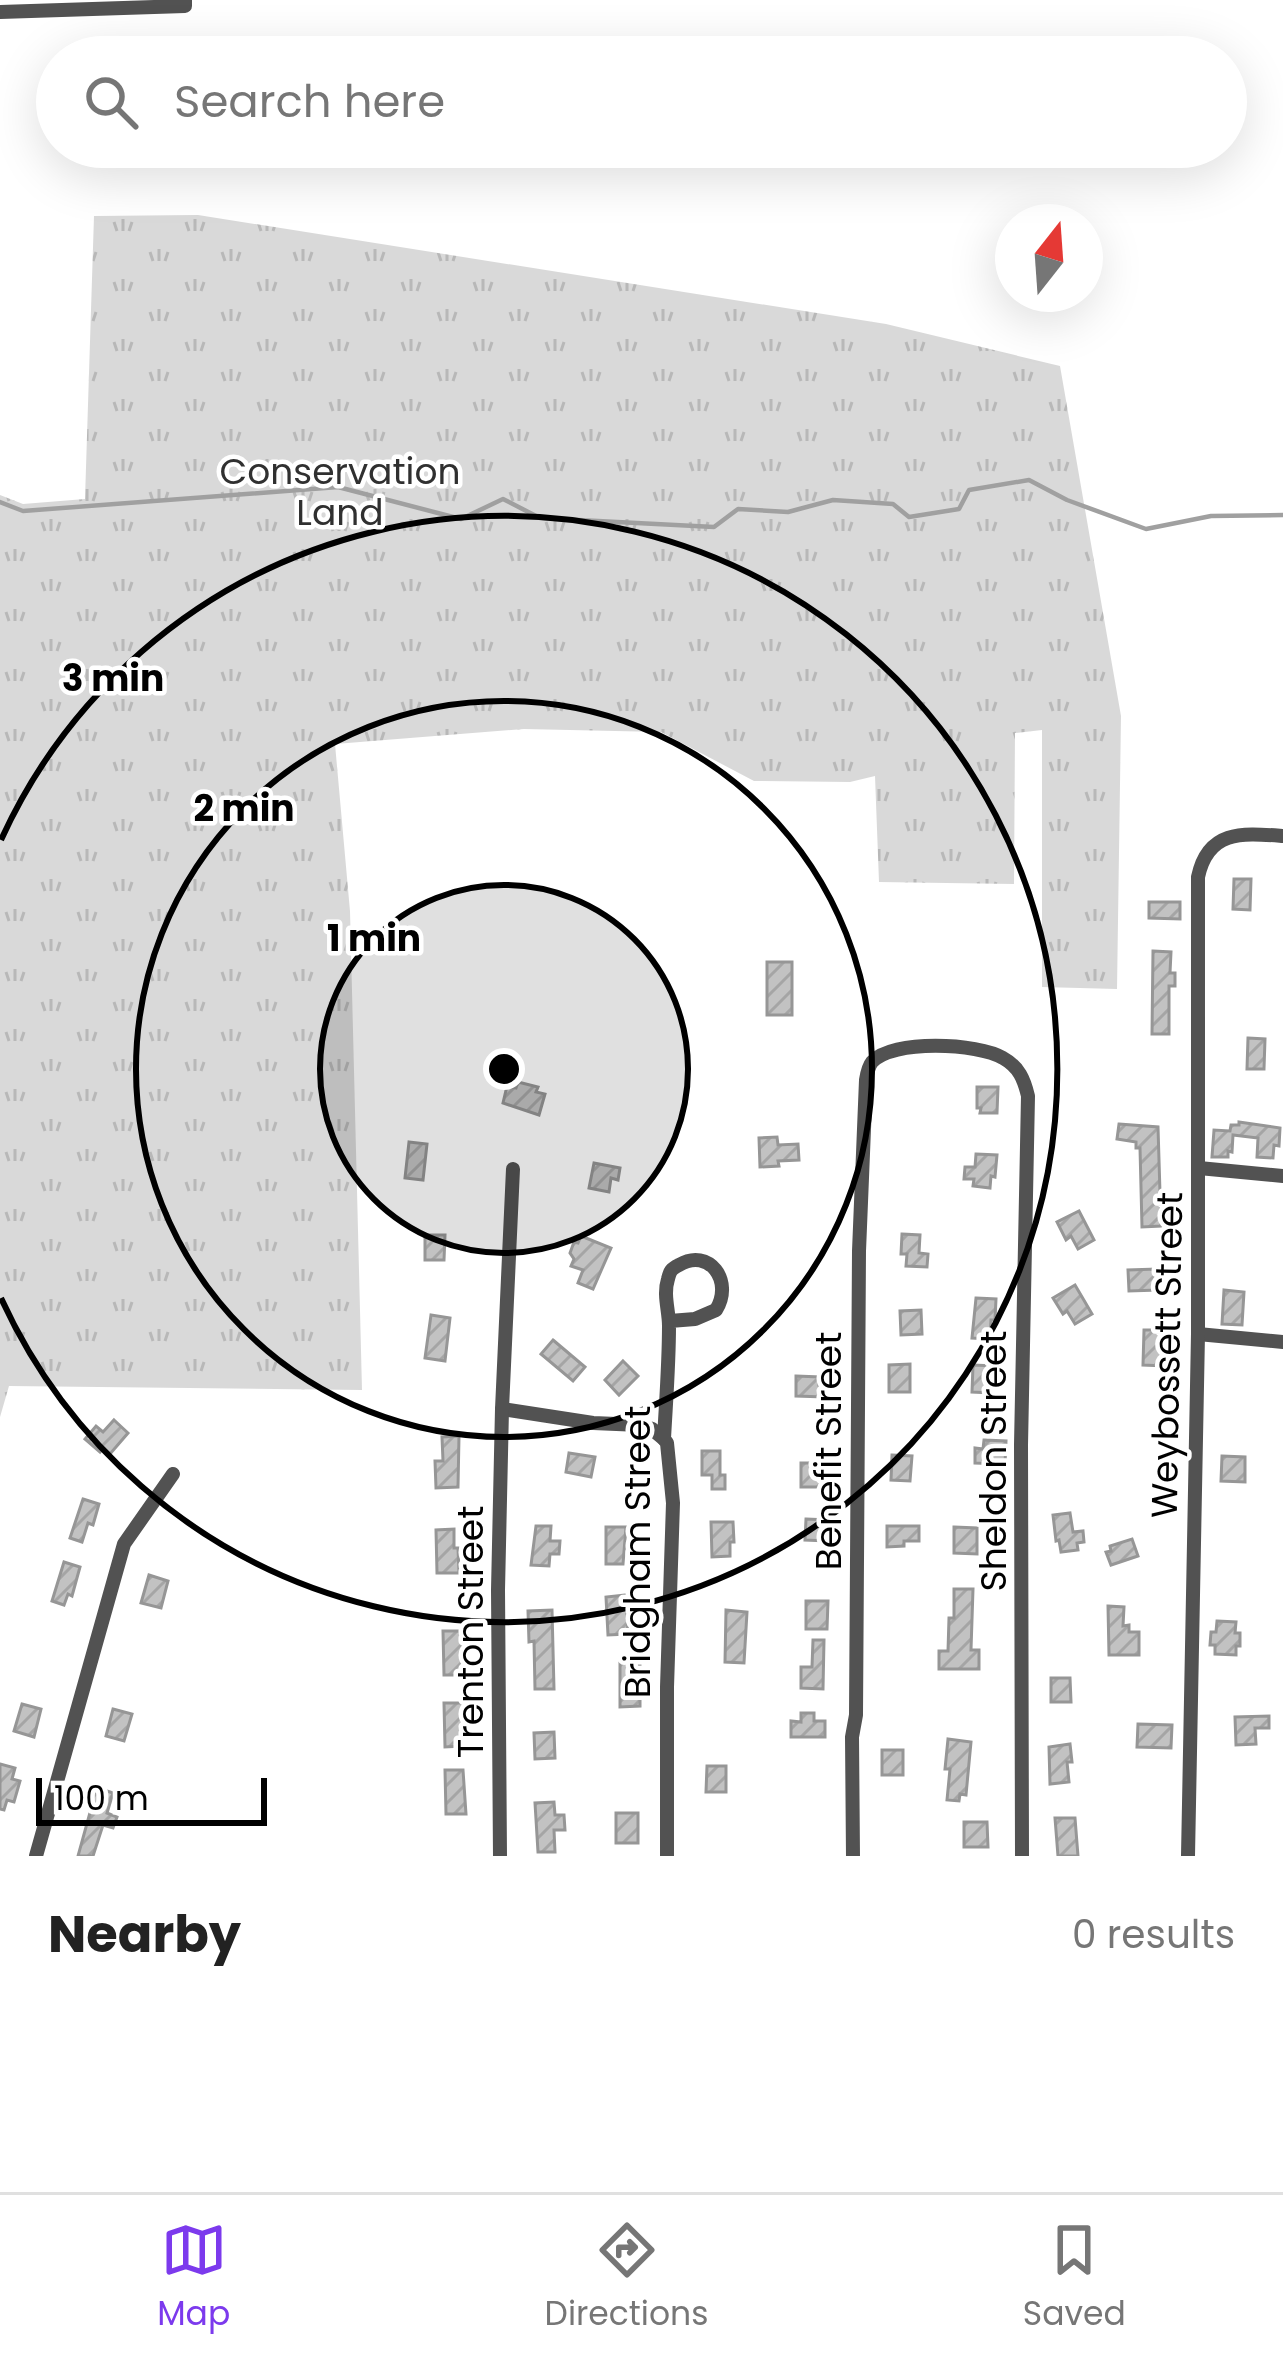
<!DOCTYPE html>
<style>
:root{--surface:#fff;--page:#f2f2f2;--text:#222;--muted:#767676;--line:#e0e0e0;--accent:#7c3aed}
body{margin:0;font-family:Poppins,sans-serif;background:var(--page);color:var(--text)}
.compass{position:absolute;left:995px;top:204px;width:108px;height:108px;border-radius:50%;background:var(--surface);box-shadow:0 12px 48px #0002;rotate:17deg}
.scale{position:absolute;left:36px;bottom:30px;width:231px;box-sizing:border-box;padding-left:12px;border:6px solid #000;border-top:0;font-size:33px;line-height:42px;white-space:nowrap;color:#000;-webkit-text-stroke:9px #fff;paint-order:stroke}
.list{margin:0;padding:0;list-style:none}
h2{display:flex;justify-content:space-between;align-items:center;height:156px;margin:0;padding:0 48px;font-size:51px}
h2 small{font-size:39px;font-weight:400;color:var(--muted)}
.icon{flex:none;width:66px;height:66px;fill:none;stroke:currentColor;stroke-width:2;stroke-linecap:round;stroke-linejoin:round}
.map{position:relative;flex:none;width:1283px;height:1856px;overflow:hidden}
.search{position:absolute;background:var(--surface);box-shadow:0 12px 48px #0002;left:36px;right:36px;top:36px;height:132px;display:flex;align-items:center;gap:30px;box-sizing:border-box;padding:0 42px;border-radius:66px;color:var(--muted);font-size:45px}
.sheet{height:336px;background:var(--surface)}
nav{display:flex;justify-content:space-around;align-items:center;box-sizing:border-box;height:168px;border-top:3px solid var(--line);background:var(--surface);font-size:33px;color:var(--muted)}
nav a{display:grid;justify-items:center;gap:6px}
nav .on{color:var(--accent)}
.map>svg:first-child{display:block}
.park{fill:url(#park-tufts)}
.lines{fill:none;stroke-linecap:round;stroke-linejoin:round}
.stream{stroke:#a0a0a0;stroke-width:4.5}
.building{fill:url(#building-hatch);stroke:#969696;stroke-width:3}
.minor{stroke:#525252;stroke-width:14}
.ring{fill:none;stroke:#000;stroke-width:6}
.labels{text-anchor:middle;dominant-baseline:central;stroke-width:9;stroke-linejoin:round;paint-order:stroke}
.park-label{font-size:36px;fill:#303030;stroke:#fff}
.street-label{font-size:36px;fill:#000;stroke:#fff}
.centre{fill:#000;stroke:#fff;stroke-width:6}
.ring-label{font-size:36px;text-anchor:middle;font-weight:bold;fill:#000;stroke:#fff;stroke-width:9;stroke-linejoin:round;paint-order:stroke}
</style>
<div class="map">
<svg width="1283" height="1856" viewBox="0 0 1283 1856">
<defs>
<pattern id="park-tufts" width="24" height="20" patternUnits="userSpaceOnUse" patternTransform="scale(3)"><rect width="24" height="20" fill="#d9d9d9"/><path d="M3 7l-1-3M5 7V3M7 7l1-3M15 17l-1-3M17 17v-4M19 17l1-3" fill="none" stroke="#b8b8b8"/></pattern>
<pattern id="building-hatch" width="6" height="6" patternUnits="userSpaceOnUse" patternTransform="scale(3)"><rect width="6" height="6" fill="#c2c2c2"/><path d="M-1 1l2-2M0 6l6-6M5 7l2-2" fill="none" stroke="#a5a5a5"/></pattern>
</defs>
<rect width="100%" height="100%" fill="#fff"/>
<path class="park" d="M 198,215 L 886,324 L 1060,366 L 1121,716 L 1117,989 L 1042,987 L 1042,730 L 1015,733 L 1014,884 L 879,882 L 875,776 L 850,782 L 754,781 L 661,732 L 524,729 L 335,744 L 350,911 L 362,1390 L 9,1386 L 0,1417 L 0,495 L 23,504 L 85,499 L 94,216 Z"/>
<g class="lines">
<path class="stream" d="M 0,502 L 23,511 L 338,487 L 461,519 L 503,499 L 540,518 L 714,527 L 738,509 L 788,512 L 833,500 L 893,504 L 909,517 L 959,509 L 969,490 L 1029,480 L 1067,500 L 1146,529 L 1211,516 L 1283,515"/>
</g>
<g class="building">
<path d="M 1234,879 L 1251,879 L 1250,910 L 1233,909 Z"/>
<path d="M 1149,902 L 1180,902 L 1180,919 L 1149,918 Z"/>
<path d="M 1153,951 L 1171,952 L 1170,973 L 1175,973 L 1175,986 L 1169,986 L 1169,1034 L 1152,1034 Z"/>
<rect x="767" y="962" width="25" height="53"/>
<path d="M 1248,1038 L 1265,1039 L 1264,1069 L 1247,1069 Z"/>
<path d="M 518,1082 L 538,1087 L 536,1092 L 545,1094 L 539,1115 L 503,1103 L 507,1086 L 516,1088 Z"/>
<path d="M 977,1087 L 998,1087 L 997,1113 L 980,1113 L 981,1108 L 977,1108 Z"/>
<path d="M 1239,1122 L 1280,1128 L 1279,1146 L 1274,1145 L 1273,1158 L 1257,1157 L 1258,1138 L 1233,1135 L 1232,1152 L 1228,1151 L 1228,1157 L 1212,1157 L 1214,1130 L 1230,1131 L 1231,1125 L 1239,1125 Z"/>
<path d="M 1119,1124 L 1158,1127 L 1161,1226 L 1142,1227 L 1140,1148 L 1136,1148 L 1136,1142 L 1117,1139 Z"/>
<path d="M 777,1137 L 778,1145 L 798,1144 L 799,1160 L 778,1161 L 779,1166 L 760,1167 L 759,1138 Z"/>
<path d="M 409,1142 L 427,1144 L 423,1180 L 405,1178 Z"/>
<path d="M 976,1154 L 997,1155 L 995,1177 L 991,1176 L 990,1188 L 973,1186 L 974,1179 L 964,1179 L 965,1167 L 975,1167 Z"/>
<path d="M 594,1163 L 620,1168 L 618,1180 L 611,1178 L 609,1192 L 589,1188 Z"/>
<path d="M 1079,1211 L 1094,1240 L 1078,1249 L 1071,1236 L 1066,1240 L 1057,1222 Z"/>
<path d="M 902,1234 L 920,1235 L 919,1253 L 928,1254 L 927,1267 L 906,1266 L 907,1254 L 901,1254 Z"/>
<path d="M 425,1235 L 445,1235 L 444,1260 L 425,1260 Z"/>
<path d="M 581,1236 L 611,1248 L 593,1289 L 578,1283 L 583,1270 L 571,1266 L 574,1259 L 570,1253 L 574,1242 L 578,1243 Z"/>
<path d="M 1157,1269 L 1158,1290 L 1129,1291 L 1128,1270 Z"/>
<path d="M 1075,1285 L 1092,1314 L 1075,1324 L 1067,1311 L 1063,1314 L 1053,1298 Z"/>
<path d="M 1224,1290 L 1244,1292 L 1242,1325 L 1222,1324 Z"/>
<path d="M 976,1298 L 996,1299 L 995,1320 L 991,1320 L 990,1339 L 972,1338 Z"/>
<path d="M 921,1310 L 922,1334 L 901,1335 L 900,1311 Z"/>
<path d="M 431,1315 L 450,1318 L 445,1361 L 425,1358 Z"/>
<path d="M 1144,1330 L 1166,1330 L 1165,1366 L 1143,1365 Z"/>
<path d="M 553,1340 L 585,1367 L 573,1381 L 541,1354 Z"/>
<path d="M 623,1361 L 638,1376 L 619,1395 L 605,1380 Z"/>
<path d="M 910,1364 L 910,1392 L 889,1392 L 889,1365 Z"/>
<path d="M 973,1365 L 994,1366 L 992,1393 L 972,1392 Z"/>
<path d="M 796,1376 L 820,1377 L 819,1385 L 825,1385 L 824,1397 L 796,1396 Z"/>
<path d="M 114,1420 L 128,1433 L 110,1454 L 103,1448 L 100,1452 L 85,1439 L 96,1426 L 103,1432 Z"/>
<path d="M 459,1436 L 458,1487 L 436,1488 L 435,1461 L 443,1461 L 442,1437 Z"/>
<path d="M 984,1440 L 1006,1441 L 1005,1464 L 975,1463 L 975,1448 L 983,1449 Z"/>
<path d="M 702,1451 L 720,1451 L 720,1475 L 725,1475 L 725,1489 L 712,1489 L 712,1475 L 702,1475 Z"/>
<path d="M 569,1453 L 595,1457 L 591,1477 L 566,1472 Z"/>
<path d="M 892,1455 L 912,1456 L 910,1481 L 891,1480 Z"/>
<path d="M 1222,1456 L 1245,1457 L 1245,1482 L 1221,1481 Z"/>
<rect x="801" y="1463" width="21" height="24"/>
<path d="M 83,1499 L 99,1504 L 93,1525 L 88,1523 L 82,1542 L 70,1538 Z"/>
<path d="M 1070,1513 L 1073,1532 L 1083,1531 L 1084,1542 L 1077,1543 L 1078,1550 L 1061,1552 L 1059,1540 L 1056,1541 L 1053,1515 Z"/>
<path d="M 806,1519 L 828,1520 L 827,1541 L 805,1540 Z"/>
<path d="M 711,1522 L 733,1522 L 734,1542 L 730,1542 L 730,1556 L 712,1557 Z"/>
<path d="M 536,1526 L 551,1526 L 550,1541 L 560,1541 L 559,1554 L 550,1554 L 549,1566 L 531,1565 Z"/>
<path d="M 887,1526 L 919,1526 L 919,1541 L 904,1541 L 904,1546 L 887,1547 Z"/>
<path d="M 606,1527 L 626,1527 L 623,1564 L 606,1564 Z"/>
<path d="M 954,1527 L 977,1528 L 977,1554 L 954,1553 Z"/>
<path d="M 454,1529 L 454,1548 L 458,1548 L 459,1573 L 437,1573 L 436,1530 Z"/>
<path d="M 1132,1539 L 1138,1556 L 1111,1565 L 1106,1552 L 1111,1551 L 1110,1546 Z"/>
<path d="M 64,1562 L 80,1567 L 72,1596 L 68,1594 L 64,1605 L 52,1601 Z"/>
<path d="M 149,1575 L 168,1581 L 161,1608 L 141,1603 Z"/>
<path d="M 954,1589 L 973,1589 L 971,1650 L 979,1650 L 979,1669 L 939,1669 L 939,1651 L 948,1651 L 949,1618 L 954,1618 Z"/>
<path d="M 626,1595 L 628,1634 L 608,1635 L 606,1597 Z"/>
<path d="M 806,1601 L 828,1601 L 827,1629 L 806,1629 Z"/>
<path d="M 1108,1606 L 1124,1607 L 1123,1626 L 1129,1625 L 1129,1632 L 1139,1632 L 1139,1655 L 1109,1655 Z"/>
<path d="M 552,1610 L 554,1689 L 535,1689 L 534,1641 L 529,1642 L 528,1611 Z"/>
<path d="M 726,1610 L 747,1612 L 744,1663 L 725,1662 Z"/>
<path d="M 1217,1621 L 1236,1622 L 1235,1633 L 1240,1633 L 1240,1646 L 1236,1646 L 1236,1655 L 1215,1654 L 1215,1645 L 1210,1645 L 1211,1632 L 1216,1632 Z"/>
<path d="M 443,1631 L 465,1631 L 466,1659 L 462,1660 L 463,1675 L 444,1675 Z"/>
<path d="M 813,1640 L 824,1640 L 823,1689 L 801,1688 L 801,1667 L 812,1667 Z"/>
<path d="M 620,1663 L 640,1663 L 640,1706 L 620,1707 Z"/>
<path d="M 1051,1678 L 1070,1678 L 1071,1702 L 1051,1702 Z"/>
<path d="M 444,1703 L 465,1703 L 463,1746 L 445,1747 Z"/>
<path d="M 22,1704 L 41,1709 L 34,1737 L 14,1731 Z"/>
<path d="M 113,1709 L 132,1714 L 124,1741 L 106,1736 Z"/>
<path d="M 801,1713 L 814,1713 L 814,1721 L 825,1721 L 825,1737 L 791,1737 L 791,1721 L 801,1722 Z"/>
<path d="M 1269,1716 L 1269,1728 L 1255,1728 L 1256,1744 L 1236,1745 L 1235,1717 Z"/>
<path d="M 1138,1724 L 1172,1725 L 1171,1748 L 1137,1747 Z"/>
<path d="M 554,1732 L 555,1758 L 535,1759 L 534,1733 Z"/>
<path d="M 948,1739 L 971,1742 L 966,1795 L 960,1794 L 959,1801 L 947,1800 L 950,1769 L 945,1769 Z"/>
<path d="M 1070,1744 L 1072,1762 L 1067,1762 L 1069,1782 L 1050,1784 L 1049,1747 Z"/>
<rect x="882" y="1750" width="21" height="25"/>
<path d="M 0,1764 L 15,1768 L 12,1779 L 20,1781 L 14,1802 L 7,1800 L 4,1810 L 0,1809 Z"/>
<path d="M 707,1766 L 726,1766 L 726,1792 L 706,1792 Z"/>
<path d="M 445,1770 L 463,1770 L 466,1814 L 446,1814 Z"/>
<path d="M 92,1786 L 113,1793 L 107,1813 L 117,1817 L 113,1828 L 103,1825 L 93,1856 L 78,1856 L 91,1809 L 85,1807 Z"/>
<path d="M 554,1802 L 555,1815 L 564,1815 L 565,1830 L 554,1830 L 555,1852 L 538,1852 L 535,1803 Z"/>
<rect x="616" y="1813" width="22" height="30"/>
<path d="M 1055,1818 L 1075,1818 L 1078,1856 L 1058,1856 Z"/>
<path d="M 964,1822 L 987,1822 L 988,1847 L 964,1847 Z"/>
</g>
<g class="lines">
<g class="minor">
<path d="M 0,12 L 185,6 L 185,0"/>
<path d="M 1199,1168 L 1283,1176"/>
<path d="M 1198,1334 L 1283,1342"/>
<path d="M 502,1409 L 593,1423 L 640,1425 L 652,1429 L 664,1439"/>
<path d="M 36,1856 L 124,1544 L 173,1474"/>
<path d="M 500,1856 L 498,1590 L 502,1409 L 513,1169"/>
<path d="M 667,1856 L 667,1687 L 673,1503 L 667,1443 L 664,1439 C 666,1401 669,1364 669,1326 C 669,1310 663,1295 668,1279 C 670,1271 671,1269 679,1265 C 709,1247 734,1281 716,1310 L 695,1319 L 670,1321"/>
<path d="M 853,1856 L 852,1737 L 856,1715 L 859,1251 L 866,1080 C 867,1074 868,1067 872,1062 C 892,1039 978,1043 1003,1058 C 1019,1067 1024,1079 1028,1096 L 1021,1445 L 1022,1856"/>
<path d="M 1188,1856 L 1198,1334 L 1198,877 C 1208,829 1243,833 1283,836"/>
</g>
</g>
<circle cx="504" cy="1069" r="184" fill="#000" fill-opacity=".12"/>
<g class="ring">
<circle cx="504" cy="1069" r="184"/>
<circle cx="504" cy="1069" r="368"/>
<path d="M1 840A553 553 0 1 1 1 1298"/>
</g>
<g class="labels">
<g class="park-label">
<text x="340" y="471">Conservation<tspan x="340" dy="41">Land</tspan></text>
</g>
<g class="street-label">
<text transform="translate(1167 1355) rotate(-89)">Weybossett Street</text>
<text transform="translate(828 1451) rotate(-90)">Benefit Street</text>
<text transform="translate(993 1461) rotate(-90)">Sheldon Street</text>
<text transform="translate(637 1552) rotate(-90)">Bridgham Street</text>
<text transform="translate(470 1632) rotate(-90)">Trenton Street</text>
</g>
</g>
<circle cx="504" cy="1069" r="18" class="centre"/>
<g class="ring-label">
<text x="113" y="691">3 min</text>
<text x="244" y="821">2 min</text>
<text x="374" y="951">1 min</text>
</g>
</svg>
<svg class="compass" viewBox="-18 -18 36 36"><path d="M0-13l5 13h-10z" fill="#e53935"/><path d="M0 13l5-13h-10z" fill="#767676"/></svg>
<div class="scale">100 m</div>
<div class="search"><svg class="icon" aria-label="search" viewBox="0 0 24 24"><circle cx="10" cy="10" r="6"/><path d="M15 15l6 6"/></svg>Search here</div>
</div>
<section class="sheet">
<h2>Nearby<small>0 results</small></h2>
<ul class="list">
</ul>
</section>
<nav>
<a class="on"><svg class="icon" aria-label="map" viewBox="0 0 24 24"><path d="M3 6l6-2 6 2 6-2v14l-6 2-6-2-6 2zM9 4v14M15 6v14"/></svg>Map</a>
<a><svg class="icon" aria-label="directions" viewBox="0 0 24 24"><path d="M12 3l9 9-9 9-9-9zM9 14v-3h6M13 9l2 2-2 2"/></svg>Directions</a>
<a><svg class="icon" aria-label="saved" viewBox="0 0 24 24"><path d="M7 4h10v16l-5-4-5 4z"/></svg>Saved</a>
</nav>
